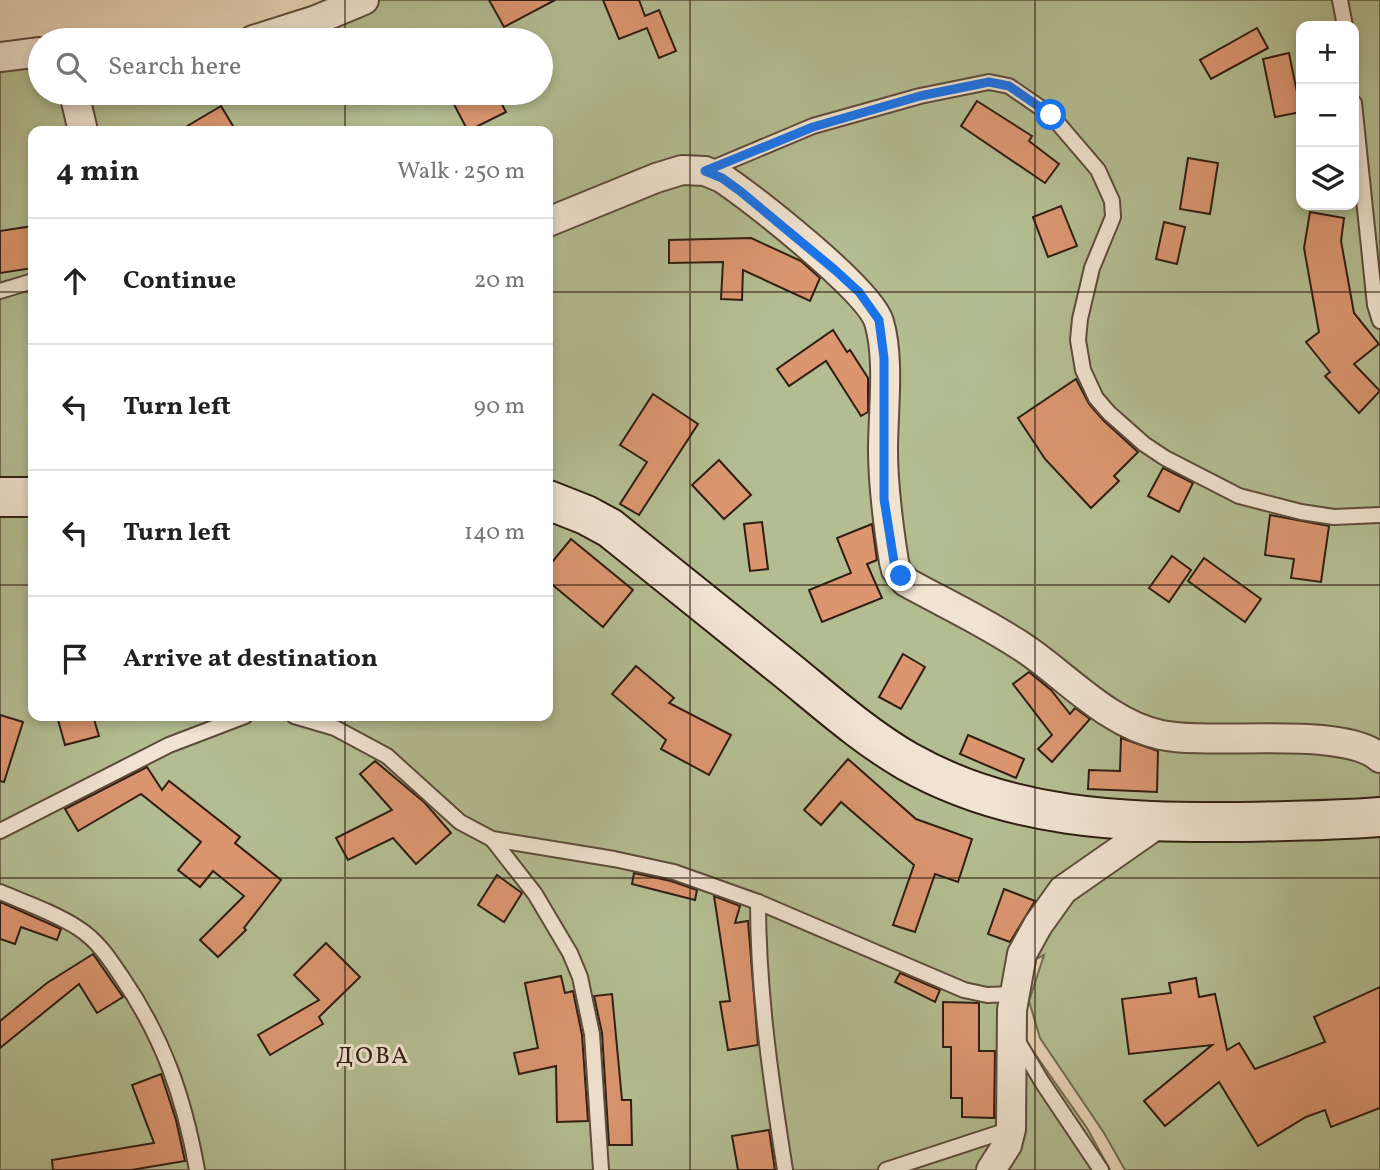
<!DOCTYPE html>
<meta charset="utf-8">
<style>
:root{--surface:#fff;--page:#f2f2f2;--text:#222;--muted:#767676;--line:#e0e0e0}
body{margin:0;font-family:Vollkorn,serif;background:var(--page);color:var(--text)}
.controls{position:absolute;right:21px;top:21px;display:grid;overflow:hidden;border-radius:14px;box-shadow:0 4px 10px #0003}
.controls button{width:63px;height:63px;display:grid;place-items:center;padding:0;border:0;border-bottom:2px solid var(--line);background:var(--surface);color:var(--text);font:35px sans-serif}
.stop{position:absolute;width:21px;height:21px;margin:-16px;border:5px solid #1a73e8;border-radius:50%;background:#fff}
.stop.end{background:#1a73e8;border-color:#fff;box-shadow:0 2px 7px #0008}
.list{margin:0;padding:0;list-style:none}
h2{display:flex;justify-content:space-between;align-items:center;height:91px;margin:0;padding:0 28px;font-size:30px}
h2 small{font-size:23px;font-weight:400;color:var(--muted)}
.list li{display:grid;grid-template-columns:46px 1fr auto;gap:21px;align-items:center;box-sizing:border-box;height:126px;padding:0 28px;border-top:2px solid var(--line)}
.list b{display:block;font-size:26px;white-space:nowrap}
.list em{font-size:23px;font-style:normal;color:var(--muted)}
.icon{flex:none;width:38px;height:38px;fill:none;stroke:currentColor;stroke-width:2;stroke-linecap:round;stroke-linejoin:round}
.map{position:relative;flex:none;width:1380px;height:1170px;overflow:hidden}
.search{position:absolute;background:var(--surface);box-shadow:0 4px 10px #0003;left:28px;top:28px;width:525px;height:77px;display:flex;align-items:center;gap:18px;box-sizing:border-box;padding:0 24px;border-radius:38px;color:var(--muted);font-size:26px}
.panel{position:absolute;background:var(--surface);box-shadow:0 4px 10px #0003;left:28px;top:126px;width:525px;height:595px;border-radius:14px}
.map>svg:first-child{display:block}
.green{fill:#b3bd91;stroke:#726d52;stroke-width:2;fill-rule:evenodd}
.building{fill:#db9670;stroke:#301d12;stroke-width:2}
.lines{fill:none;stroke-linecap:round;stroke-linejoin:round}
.lane-casing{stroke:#5e4b3b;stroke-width:18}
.street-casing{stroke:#5e4b3b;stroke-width:32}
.secondary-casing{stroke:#301d12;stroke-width:42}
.lane{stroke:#f0e3d0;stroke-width:14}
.street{stroke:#f0e3d0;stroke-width:28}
.secondary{stroke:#f0e3d0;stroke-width:38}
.route{stroke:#1a73e8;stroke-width:9}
.grid{fill:none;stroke:#301d12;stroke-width:2;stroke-opacity:0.55}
.labels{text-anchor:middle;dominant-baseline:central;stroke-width:6;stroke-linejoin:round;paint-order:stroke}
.quarter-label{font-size:24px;letter-spacing:2px;fill:#301d12;stroke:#f0e3d0}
</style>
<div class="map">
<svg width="1380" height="1170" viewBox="0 0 1380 1170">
<rect width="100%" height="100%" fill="#e8d4b7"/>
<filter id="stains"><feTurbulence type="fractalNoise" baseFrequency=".00286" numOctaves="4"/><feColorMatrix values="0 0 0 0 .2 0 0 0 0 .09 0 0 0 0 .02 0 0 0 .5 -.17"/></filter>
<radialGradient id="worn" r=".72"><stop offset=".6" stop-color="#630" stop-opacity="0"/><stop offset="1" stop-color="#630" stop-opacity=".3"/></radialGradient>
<path class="green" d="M 380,0 L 1380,0 L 1380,1170 L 1125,1170 L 1104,1133 L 1040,1038 L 1029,1001 L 1044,955 L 1020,967 L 1016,1027 L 1087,1128 L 1110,1170 L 0,1170 L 0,68 L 40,65 L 40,93 L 541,93 L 541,40 L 284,40 L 310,33 ZM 1301,26 L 1354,26 L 1354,205 L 1301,205 ZM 33,131 L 548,131 L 548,716 L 33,716 Z"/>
<g class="building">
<path d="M 489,0 L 555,0 L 504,27 Z"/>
<path d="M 603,0 L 639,0 L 645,16 L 659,10 L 676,51 L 659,58 L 647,28 L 619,39 Z"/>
<path d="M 1257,28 L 1268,48 L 1211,79 L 1200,60 Z"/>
<path d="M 1289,53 L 1301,112 L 1275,117 L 1263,59 Z"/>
<path d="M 448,93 L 496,93 L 506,112 L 468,131 Z"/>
<path d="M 977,101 L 1032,136 L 1029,141 L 1059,164 L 1045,183 L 961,126 Z"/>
<path d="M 221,106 L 236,131 L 179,131 Z"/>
<path d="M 1188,158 L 1218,163 L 1210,214 L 1180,209 Z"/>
<path d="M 1061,206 L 1077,246 L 1048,257 L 1033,217 Z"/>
<path d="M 1310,212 L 1344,218 L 1341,241 L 1354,313 L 1379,344 L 1354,364 L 1380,391 L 1359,413 L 1325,376 L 1330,372 L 1306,342 L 1319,332 L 1304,248 Z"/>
<path d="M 1164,222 L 1185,227 L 1177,264 L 1156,259 Z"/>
<path d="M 33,226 L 33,268 L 0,273 L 0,231 Z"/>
<path d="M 751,238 L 801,261 L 820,278 L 810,301 L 743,270 L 742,300 L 721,299 L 723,262 L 669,263 L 669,240 Z"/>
<path d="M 833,330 L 847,352 L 850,350 L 868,378 L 868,412 L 861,416 L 826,361 L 789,386 L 777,369 Z"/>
<path d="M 1076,379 L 1089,404 L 1103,420 L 1138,452 L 1114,476 L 1119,481 L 1091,508 L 1045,459 L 1018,418 Z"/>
<path d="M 653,394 L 698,424 L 639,515 L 620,504 L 647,462 L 620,445 Z"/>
<path d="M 719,460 L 751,495 L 724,519 L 692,485 Z"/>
<path d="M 1163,468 L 1193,483 L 1179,512 L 1148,496 Z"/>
<path d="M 1270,515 L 1329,526 L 1321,582 L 1291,578 L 1294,559 L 1265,555 Z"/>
<path d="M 762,522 L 768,569 L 750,571 L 744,524 Z"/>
<path d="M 872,524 L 877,560 L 867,564 L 882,598 L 822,622 L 809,590 L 851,573 L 837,538 Z"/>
<path d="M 571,539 L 633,590 L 603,627 L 548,581 L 548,567 Z"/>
<path d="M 1172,556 L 1191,570 L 1169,602 L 1149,588 Z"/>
<path d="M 1204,558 L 1261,599 L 1245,622 L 1188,581 Z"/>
<path d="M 903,654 L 925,667 L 901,709 L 879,697 Z"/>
<path d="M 636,666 L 674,698 L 669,703 L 731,735 L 709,775 L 661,749 L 666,740 L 612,694 Z"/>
<path d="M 1029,672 L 1051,690 L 1070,714 L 1075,708 L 1090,719 L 1052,762 L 1038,749 L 1052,735 L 1013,684 Z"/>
<path d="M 0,715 L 23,722 L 4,782 L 0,781 Z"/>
<path d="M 57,716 L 93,716 L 99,736 L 65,745 Z"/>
<path d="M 968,735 L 1024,759 L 1016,778 L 960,754 Z"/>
<path d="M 1121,738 L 1158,751 L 1157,792 L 1088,789 L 1089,770 L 1120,771 Z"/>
<path d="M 848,759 L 916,819 L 972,839 L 958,882 L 935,874 L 915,932 L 893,925 L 914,865 L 841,802 L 821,825 L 804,810 Z"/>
<path d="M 375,761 L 425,803 L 451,833 L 416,864 L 393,838 L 348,860 L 336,838 L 392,810 L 360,774 Z"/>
<path d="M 147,767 L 162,790 L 169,781 L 240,837 L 235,843 L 281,880 L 244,928 L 246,930 L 218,957 L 200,940 L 244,896 L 213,871 L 200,887 L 178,870 L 201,842 L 141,794 L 78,831 L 65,809 Z"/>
<path d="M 634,873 L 671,881 L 697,890 L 695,900 L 632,884 Z"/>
<path d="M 497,875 L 522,893 L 504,922 L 478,905 Z"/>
<path d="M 1004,889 L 1035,901 L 1010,942 L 988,934 Z"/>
<path d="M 714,896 L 740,906 L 735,923 L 748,921 L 758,1045 L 728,1050 L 720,1002 L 730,1001 Z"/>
<path d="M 0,902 L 61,929 L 57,940 L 21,927 L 15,944 L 0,939 Z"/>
<path d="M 326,943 L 360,977 L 319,1017 L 323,1024 L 270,1055 L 258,1035 L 319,1000 L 294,975 Z"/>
<path d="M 93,954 L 123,997 L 97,1013 L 79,984 L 0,1048 L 0,1021 L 47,983 Z"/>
<path d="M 900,973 L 940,990 L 935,1002 L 895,982 Z"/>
<path d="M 561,976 L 565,993 L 573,991 L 582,1035 L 588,1121 L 557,1122 L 556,1066 L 519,1074 L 514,1053 L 538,1048 L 525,983 Z"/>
<path d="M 1196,978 L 1199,997 L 1215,994 L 1227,1050 L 1239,1043 L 1255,1069 L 1325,1042 L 1314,1017 L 1380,987 L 1380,1108 L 1331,1127 L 1325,1110 L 1306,1117 L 1258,1146 L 1219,1082 L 1165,1126 L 1144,1101 L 1212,1045 L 1129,1054 L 1122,999 L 1171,993 L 1169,983 Z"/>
<path d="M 612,994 L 622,1100 L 631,1100 L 632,1145 L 609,1145 L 602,1033 L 594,996 Z"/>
<path d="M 943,1002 L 979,1003 L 979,1051 L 995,1051 L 994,1118 L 962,1117 L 962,1098 L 951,1098 L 951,1047 L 943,1047 Z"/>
<path d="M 161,1074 L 176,1120 L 185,1161 L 131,1170 L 53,1170 L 52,1160 L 154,1143 L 132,1085 Z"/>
<path d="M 769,1130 L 775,1170 L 738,1170 L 732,1136 Z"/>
</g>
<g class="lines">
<g class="lane-casing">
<g id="lane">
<path d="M 1340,0 L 1345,26"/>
<path d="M 1354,103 L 1375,305 L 1380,321"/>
<path d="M 706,171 L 813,126 L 920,96 L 989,82 L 1009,86 L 1051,115 L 1098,170 L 1112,201 L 1113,217 L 1092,268 L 1080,319 L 1078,340 L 1083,370 L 1096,398 L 1109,413 L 1144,444 L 1165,458 L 1239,496 L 1301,512 L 1334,517 L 1380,515"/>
<path d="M 0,291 L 33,281"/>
<path d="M 294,716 L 335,728 L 387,756 L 460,822 L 492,839 L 614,859 L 674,872 L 758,902 L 964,990 L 987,995 L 1013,994"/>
<path d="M 0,831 L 169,745 L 245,716"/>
<path d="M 492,839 L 535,894 L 570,953 L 580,977 L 592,1034 L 601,1170"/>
<path d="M 0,892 C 26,903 55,913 78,928 C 97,940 109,958 121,976 C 163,1037 184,1097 197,1170"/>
<path d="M 758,902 C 758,992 771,1081 785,1170"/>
<path d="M 1016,1038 L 1042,1082 L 1101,1170"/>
<path d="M 886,1170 L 1011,1129"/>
</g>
</g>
<g class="street-casing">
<g id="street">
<path d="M 253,40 L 316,20 L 364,0"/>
<path d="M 0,57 L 40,52"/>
<path d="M 74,93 L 83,131"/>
<path d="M 548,222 L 656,178 L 682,170 L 705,171 L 722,178 C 754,200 870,290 879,322 C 890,358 883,412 883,450 C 883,488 888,524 894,562 L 896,570 L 906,582 C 946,604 989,624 1027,650 C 1069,679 1109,724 1161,735 C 1215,746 1344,725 1380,758"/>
<path d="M 991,1170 L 1007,1145 L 1011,1129 L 1012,1010 L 1022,954 L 1038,925 L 1063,890 L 1159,823"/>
</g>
</g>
<g class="secondary-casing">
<g id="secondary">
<path d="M 0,497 L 33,497"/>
<path d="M 548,500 L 586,515 L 610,528 C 669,576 729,623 788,671 C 826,702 864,736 907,761 C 1009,819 1122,823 1237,822 C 1285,821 1332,821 1380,817"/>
</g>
</g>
<use href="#lane" class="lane"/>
<use href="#street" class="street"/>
<use href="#secondary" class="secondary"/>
</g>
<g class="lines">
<path class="route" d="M 901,576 L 894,562 L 884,499 L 884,358 L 879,320 L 859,292 L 835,270 L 740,191 L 722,178 L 705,171 L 813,127 L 920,96 L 989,82 L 1009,86 L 1051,115"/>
</g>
<path class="grid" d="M 345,0 L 345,40M 690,0 L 690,1170M 1035,0 L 1035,1170M 345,93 L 345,131M 0,292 L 33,292M 548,292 L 1380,292M 0,585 L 33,585M 548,585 L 1380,585M 345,716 L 345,1170M 0,878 L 1380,878"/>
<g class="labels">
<g class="quarter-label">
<text x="373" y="1057">ДОВА</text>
</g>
</g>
<rect width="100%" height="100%" filter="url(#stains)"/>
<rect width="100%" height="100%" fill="url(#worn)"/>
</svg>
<div class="controls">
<button>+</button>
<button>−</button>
<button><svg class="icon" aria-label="layers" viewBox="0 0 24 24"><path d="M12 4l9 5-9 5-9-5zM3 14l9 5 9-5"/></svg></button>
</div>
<div class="stop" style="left:1051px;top:115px"></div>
<div class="stop end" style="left:901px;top:576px"></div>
<div class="search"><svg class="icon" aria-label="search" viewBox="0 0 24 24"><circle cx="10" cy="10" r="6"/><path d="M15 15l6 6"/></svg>Search here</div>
<section class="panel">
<h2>4 min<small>Walk · 250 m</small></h2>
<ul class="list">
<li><svg class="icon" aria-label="ahead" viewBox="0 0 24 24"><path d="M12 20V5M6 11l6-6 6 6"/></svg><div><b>Continue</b></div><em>20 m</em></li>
<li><svg class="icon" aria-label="left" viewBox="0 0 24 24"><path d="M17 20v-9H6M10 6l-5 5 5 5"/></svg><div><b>Turn left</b></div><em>90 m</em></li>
<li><svg class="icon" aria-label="left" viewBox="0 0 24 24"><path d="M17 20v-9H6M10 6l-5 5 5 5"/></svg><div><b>Turn left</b></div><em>140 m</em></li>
<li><svg class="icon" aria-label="arrive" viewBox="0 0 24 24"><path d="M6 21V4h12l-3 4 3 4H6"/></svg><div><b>Arrive at destination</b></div></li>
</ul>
</section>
</div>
